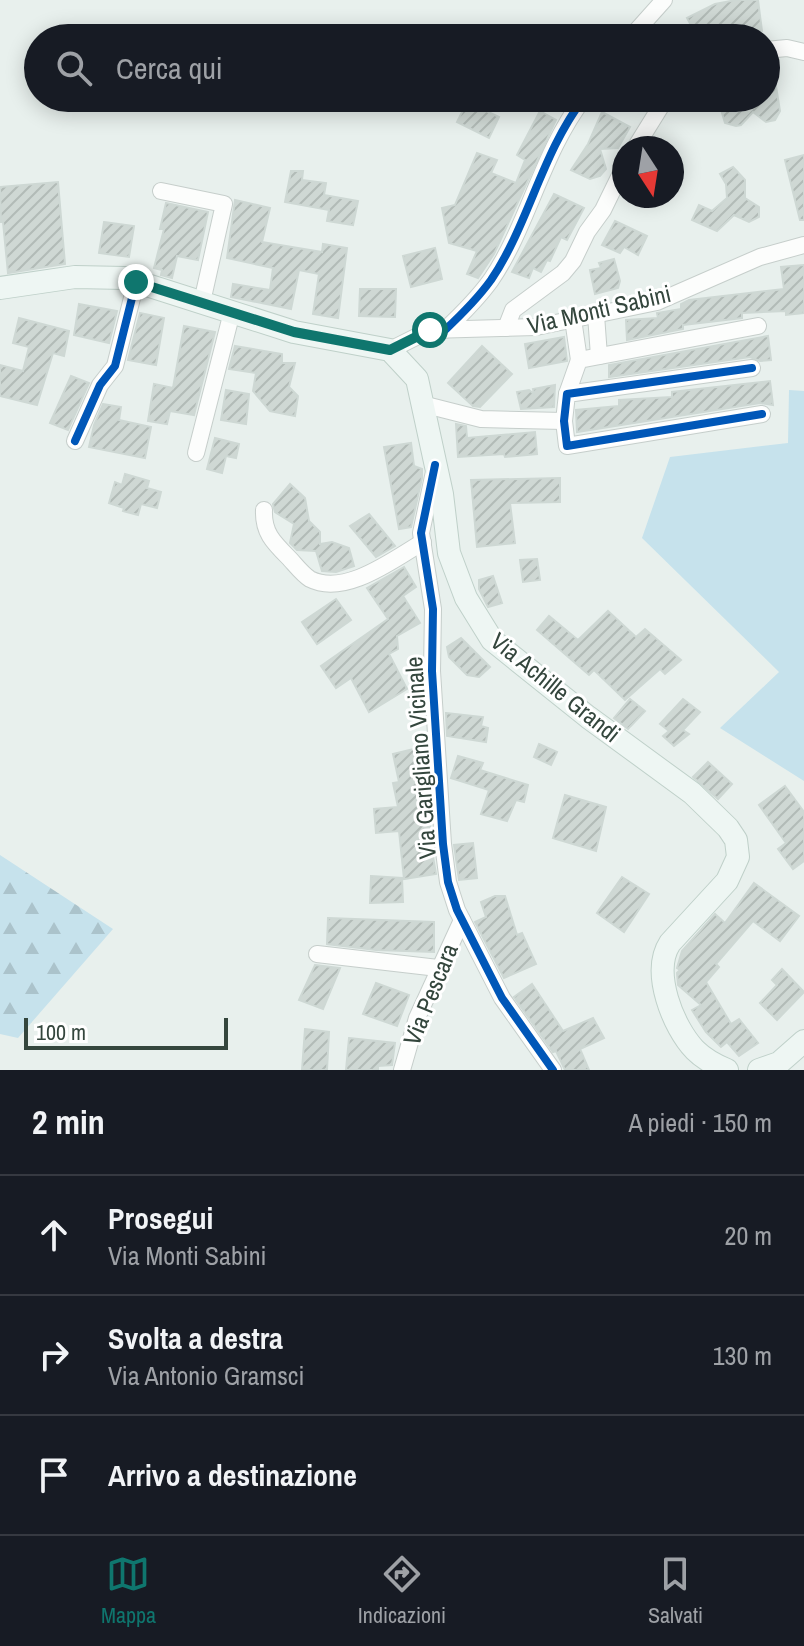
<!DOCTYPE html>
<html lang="it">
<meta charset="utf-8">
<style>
:root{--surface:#171b24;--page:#242831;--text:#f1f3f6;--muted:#9ea1a6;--line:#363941;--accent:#0f766e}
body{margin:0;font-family:"Archivo Narrow",sans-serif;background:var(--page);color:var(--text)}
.compass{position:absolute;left:612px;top:136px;width:72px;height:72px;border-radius:50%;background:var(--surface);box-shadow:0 4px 20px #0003;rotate:168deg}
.scale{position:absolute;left:24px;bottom:20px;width:204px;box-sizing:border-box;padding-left:8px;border:4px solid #34463d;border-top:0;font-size:22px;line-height:28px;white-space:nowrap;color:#34463d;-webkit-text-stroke:6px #fff;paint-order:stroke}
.stop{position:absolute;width:24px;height:24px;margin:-18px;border:6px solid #0f766e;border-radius:50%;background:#fff}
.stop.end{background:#0f766e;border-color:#fff;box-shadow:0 2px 8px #0008}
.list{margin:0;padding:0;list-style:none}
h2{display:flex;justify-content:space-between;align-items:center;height:104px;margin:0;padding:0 32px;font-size:34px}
h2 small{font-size:26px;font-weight:400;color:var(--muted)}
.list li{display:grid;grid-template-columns:52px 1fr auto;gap:24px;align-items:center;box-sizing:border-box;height:120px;padding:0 32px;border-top:2px solid var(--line)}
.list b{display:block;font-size:30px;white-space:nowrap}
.list p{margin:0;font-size:26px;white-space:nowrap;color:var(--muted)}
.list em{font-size:26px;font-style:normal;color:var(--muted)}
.icon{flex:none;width:44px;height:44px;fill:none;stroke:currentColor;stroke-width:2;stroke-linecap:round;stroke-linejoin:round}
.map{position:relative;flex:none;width:804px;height:1070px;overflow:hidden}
.search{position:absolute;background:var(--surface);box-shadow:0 4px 20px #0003;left:24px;right:24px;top:24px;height:88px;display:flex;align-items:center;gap:20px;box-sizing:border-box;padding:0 28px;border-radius:44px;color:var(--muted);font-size:30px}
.sheet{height:464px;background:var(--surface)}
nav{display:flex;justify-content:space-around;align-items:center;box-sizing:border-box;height:112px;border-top:2px solid var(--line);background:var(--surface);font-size:22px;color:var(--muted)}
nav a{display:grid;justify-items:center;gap:4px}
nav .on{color:var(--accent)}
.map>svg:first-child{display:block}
.green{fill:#c6e2ec}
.forest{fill:url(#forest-firs)}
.building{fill:url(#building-hatch);stroke:#ced8d4;stroke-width:2}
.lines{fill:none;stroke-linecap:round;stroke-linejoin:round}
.street-casing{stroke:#c6cecb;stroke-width:18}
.secondary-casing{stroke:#bfd0c9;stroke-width:24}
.street{stroke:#fcfdfc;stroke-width:16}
.secondary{stroke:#eef6f3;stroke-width:22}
.cycleway-casing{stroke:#fff;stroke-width:13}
.cycleway{stroke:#0057b8;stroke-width:8}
.route{stroke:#0f766e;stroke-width:10}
.labels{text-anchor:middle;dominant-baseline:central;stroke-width:6;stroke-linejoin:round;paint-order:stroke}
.street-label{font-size:24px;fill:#34463d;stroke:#fff}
</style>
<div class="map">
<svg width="804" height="1070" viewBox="0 0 804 1070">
<defs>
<pattern id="forest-firs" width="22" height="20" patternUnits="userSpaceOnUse" patternTransform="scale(2)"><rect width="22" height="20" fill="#c6e2ec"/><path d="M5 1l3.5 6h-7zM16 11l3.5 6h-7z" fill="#abc3cb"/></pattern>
<pattern id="building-hatch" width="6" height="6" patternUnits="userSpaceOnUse" patternTransform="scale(2)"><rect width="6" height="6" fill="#cfd8d4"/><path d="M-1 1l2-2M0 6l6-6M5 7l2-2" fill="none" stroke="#b2bbb7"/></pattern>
</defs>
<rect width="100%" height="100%" fill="#e8f0ed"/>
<path class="green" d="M 789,390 L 804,391 L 804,781 L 720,728 L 779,672 L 642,538 L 670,457 L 788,443 Z"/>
<path class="forest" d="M 0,855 L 113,929 L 18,1038 L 0,1034 Z"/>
<g class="building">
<path d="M 736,0 L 758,0 L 762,31 L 740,35 L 728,26 L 724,38 L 698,38 L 687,18 L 715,4 Z"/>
<path d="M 776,86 L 780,111 L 775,120 L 766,122 L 753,112 L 741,125 L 736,126 L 725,123 L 719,103 L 724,98 L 766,98 L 766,88 Z"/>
<path d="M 467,102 L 499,117 L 489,138 L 457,122 Z"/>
<path d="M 540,111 L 556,120 L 494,254 L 478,278 L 467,274 L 477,251 L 449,243 L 442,208 L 455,205 L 477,153 L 497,160 L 491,173 L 516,183 L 525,160 L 517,155 Z"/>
<path d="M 602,112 L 630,127 L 618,148 L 600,149 L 606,169 L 600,176 L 590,179 L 571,170 L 588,144 Z"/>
<path d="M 804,155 L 804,220 L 800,220 L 785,160 Z"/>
<path d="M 733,167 L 745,180 L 745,198 L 759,207 L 759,217 L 749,222 L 734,215 L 717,231 L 692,220 L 699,205 L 712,211 L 727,198 L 726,184 L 720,174 Z"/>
<path d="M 291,171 L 303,171 L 302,180 L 326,183 L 324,195 L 358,201 L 353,225 L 327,221 L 329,210 L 285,202 Z"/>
<path d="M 58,182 L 65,264 L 8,273 L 3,222 L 1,222 L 0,187 Z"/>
<path d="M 554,194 L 584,208 L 567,240 L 561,237 L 550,261 L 547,260 L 541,272 L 533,268 L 529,278 L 512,272 Z"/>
<path d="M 235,200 L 270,208 L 262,242 L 322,252 L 323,244 L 347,248 L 338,318 L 313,314 L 319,274 L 299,270 L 291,309 L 231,297 L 233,284 L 270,290 L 273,268 L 227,258 Z"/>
<path d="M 166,203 L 208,212 L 198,260 L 177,256 L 172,278 L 161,275 L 162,270 L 154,268 L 164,229 L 160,229 Z"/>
<path d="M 615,221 L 647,236 L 638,255 L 624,247 L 620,253 L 602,245 Z"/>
<path d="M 104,222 L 134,226 L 129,257 L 99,253 Z"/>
<path d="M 435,248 L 442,279 L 411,287 L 403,256 Z"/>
<path d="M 614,259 L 620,281 L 618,288 L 595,294 L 590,270 L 601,268 L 599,263 Z"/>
<path d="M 804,265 L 804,313 L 786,315 L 786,311 L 742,313 L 742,318 L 683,325 L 683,329 L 627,340 L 626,320 L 658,318 L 657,313 L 681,309 L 681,304 L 689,300 L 784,289 L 781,267 Z"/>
<path d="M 360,289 L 396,289 L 395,317 L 359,316 Z"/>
<path d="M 79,304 L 117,311 L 109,343 L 74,335 Z"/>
<path d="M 140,313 L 164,318 L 156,365 L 128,360 Z"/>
<path d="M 19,318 L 69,331 L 64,356 L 53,353 L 37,405 L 0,396 L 0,365 L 23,371 L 29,347 L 13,343 Z"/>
<path d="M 184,326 L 215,332 L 194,415 L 170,411 L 167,424 L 148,421 L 154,384 L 173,388 Z"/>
<path d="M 768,336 L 771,360 L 760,361 L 750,357 L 609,377 L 609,365 Z"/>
<path d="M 564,337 L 567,361 L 529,368 L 525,344 Z"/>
<path d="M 235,346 L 282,354 L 282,363 L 295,363 L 289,387 L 298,396 L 295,416 L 270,411 L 253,391 L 256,373 L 229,369 Z"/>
<path d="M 482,346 L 512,374 L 480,407 L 473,406 L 448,383 Z"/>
<path d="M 71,376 L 89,383 L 68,430 L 50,423 Z"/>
<path d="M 770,381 L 773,405 L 760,403 L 577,432 L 576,410 L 619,406 L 619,400 L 672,397 L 672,392 Z"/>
<path d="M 555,385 L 554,407 L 521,409 L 517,392 L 529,390 L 534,394 L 533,389 Z"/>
<path d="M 226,390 L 249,394 L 246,424 L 221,420 Z"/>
<path d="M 103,404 L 121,407 L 119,420 L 151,427 L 145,458 L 89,447 L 94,425 Z"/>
<path d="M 456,424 L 466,426 L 467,438 L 535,432 L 537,454 L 505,457 L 504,454 L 458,457 Z"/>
<path d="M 215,438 L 239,444 L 236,458 L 226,456 L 222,473 L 207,469 Z"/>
<path d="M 411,443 L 414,466 L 422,469 L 422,478 L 411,527 L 399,529 L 384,447 Z"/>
<path d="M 125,474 L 149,481 L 147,488 L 161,492 L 157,508 L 141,504 L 138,515 L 123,511 L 124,508 L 109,503 L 115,482 L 122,485 Z"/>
<path d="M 560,478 L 560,502 L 510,503 L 515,543 L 477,547 L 471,480 Z"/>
<path d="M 290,484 L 305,498 L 309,521 L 320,532 L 320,544 L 332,542 L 349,548 L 354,566 L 336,572 L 322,571 L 316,551 L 297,550 L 290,543 L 294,524 L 275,512 L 273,504 Z"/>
<path d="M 369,514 L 395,546 L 376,557 L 350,526 Z"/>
<path d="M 537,559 L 540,580 L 523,582 L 520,560 Z"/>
<path d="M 404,567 L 416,587 L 403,596 L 420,623 L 397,636 L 398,649 L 389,654 L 407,689 L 369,712 L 351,678 L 336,688 L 321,666 L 388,619 L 367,588 Z"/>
<path d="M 493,576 L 502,603 L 488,607 L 479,589 L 479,580 Z"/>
<path d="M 336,599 L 351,620 L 317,644 L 302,622 Z"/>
<path d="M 608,611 L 636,637 L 645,629 L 681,660 L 665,674 L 660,669 L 625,700 L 594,670 L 589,675 L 537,630 L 549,616 L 578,640 Z"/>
<path d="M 461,638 L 490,667 L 479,677 L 467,675 L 449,657 L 447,647 Z"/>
<path d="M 630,699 L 645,711 L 628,729 L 614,718 Z"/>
<path d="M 683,699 L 700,712 L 683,730 L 689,734 L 674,746 L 663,736 L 669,731 L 660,724 Z"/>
<path d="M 446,713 L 483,717 L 481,726 L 488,728 L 486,742 L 447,736 Z"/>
<path d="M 539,744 L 557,752 L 551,765 L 534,757 Z"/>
<path d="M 426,746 L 427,761 L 422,762 L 428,788 L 431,845 L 436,874 L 404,879 L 399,831 L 376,833 L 374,809 L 398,807 L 393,783 L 399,782 L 393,754 Z"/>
<path d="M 458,756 L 483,763 L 480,770 L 528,785 L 524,802 L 516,800 L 507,821 L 481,814 L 489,790 L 451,778 Z"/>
<path d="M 708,762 L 732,784 L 718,799 L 693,777 Z"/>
<path d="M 785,786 L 804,812 L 804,861 L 793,869 L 778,849 L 786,843 L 759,805 Z"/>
<path d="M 565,795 L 606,807 L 596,851 L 553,838 Z"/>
<path d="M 473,843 L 477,878 L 459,880 L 454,845 Z"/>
<path d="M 371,876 L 402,878 L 403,902 L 370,903 Z"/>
<path d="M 622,877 L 649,894 L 624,932 L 597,913 Z"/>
<path d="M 754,883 L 799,916 L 780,941 L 753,921 L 716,964 L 719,967 L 706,982 L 731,1024 L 739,1019 L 758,1043 L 739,1056 L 727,1042 L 721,1047 L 706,1032 L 692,1010 L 701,1005 L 678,985 L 677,973 L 680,970 L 677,968 L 682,951 L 715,914 L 725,923 Z"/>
<path d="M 495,896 L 505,896 L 517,935 L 522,933 L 536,964 L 504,978 L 475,922 L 486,917 L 481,902 Z"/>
<path d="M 328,918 L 434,922 L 434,952 L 376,950 L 327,944 Z"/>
<path d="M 315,965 L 340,968 L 323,1009 L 299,1000 Z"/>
<path d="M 782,969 L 804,992 L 777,1020 L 760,1003 L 777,985 L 772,980 Z"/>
<path d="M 376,983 L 409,995 L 397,1026 L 363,1014 Z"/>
<path d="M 532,984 L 563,1031 L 593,1018 L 604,1038 L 580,1049 L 589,1070 L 565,1070 L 556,1051 L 553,1052 L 514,997 Z"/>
<path d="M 305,1029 L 329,1032 L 327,1070 L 302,1070 Z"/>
<path d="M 349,1038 L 395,1043 L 392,1065 L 378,1066 L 378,1070 L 346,1070 Z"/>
</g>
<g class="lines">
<g class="street-casing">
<g id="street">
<path d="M 630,38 L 664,0"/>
<path d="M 766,50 L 787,48 L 804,52"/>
<path d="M 635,148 L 666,98"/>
<path d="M 161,191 L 224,204 L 202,302"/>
<path d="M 596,315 L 599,356"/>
<path d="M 573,319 L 579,360"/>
<path d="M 506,328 L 513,310 L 563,273 L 573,261 L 587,232 L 603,210 L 624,167"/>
<path d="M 445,330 C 461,315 478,298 491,280 C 528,226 542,152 584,98"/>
<path d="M 390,350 L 430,330 L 536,327 L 657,302 L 760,257 L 804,245"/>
<path d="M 752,368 L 567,394 L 564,421 L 567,446 L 762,414"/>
<path d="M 567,394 L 579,360 L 758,326"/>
<path d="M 422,404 L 481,419 L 564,421"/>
<path d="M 75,441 L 100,385 L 115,366 L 136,282"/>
<path d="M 196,453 L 232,312"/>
<path d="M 435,467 L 421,533 L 433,609 L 432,671 L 443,844 L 448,882 L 457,910 L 502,998 L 553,1070"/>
<path d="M 264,510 C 263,532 273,542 288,557 C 294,563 302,574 310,579 C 345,597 394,559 423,542"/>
<path d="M 317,954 L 438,968"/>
<path d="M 402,1070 L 417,1018 L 462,920"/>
</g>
</g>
<g class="secondary-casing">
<g id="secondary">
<path d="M 0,288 L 75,277 L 125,278 L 294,332 L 390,350 L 417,379 L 442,494 L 449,553 L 466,598 L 492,640 L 588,717 L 692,793 L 728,828 L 736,840 L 738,857 L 727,881 L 670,943 C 651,972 673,1027 695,1050 C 704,1059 715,1065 727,1070"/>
<path d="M 759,1070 L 779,1063 L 804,1041"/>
</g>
</g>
<use href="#street" class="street"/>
<use href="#secondary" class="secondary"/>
<g class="cycleway-casing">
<g id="cycleway">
<path d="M 445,330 C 461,315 478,298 491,280 C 528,226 542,152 584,98"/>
<path d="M 752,368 L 567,394 L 564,421 L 567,446 L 762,414"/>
<path d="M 75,441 L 100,385 L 115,366 L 136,282"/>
<path d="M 435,465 L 421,533 L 433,609 L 432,671 L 443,844 L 448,882 L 457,910 L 502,998 L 553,1070"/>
</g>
</g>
<use href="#cycleway" class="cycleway"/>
</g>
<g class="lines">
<path class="route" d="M 136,282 L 294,332 L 390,350 L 430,330"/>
</g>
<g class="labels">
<g class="street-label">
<text transform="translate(599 309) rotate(-13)">Via Monti Sabini</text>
<text transform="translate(556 687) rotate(39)">Via Achille Grandi</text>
<text transform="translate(420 758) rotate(-94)">Via Garigliano Vicinale</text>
<text transform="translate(430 994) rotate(-68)">Via Pescara</text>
</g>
</g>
</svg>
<svg class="compass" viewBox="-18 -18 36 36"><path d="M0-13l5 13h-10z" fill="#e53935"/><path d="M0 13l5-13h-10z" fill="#9ea1a6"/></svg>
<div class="scale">100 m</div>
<div class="stop" style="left:430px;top:330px"></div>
<div class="stop end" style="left:136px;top:282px"></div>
<div class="search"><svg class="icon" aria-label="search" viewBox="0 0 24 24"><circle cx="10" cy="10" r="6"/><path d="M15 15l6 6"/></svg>Cerca qui</div>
</div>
<section class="sheet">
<h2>2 min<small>A piedi · 150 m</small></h2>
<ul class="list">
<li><svg class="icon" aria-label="ahead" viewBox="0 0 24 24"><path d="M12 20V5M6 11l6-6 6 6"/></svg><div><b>Prosegui</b><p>Via Monti Sabini</p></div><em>20 m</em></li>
<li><svg class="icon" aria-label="right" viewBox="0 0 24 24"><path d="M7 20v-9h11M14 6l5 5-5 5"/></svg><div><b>Svolta a destra</b><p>Via Antonio Gramsci</p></div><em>130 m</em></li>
<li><svg class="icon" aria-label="arrive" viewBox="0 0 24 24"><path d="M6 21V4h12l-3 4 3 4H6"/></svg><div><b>Arrivo a destinazione</b></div></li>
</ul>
</section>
<nav>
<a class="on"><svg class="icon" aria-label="map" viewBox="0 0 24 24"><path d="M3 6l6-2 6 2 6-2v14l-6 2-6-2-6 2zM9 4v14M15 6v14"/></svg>Mappa</a>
<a><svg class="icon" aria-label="directions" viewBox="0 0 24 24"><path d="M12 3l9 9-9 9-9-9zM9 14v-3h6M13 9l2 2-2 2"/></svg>Indicazioni</a>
<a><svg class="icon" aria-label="saved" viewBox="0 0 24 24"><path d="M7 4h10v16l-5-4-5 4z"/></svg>Salvati</a>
</nav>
